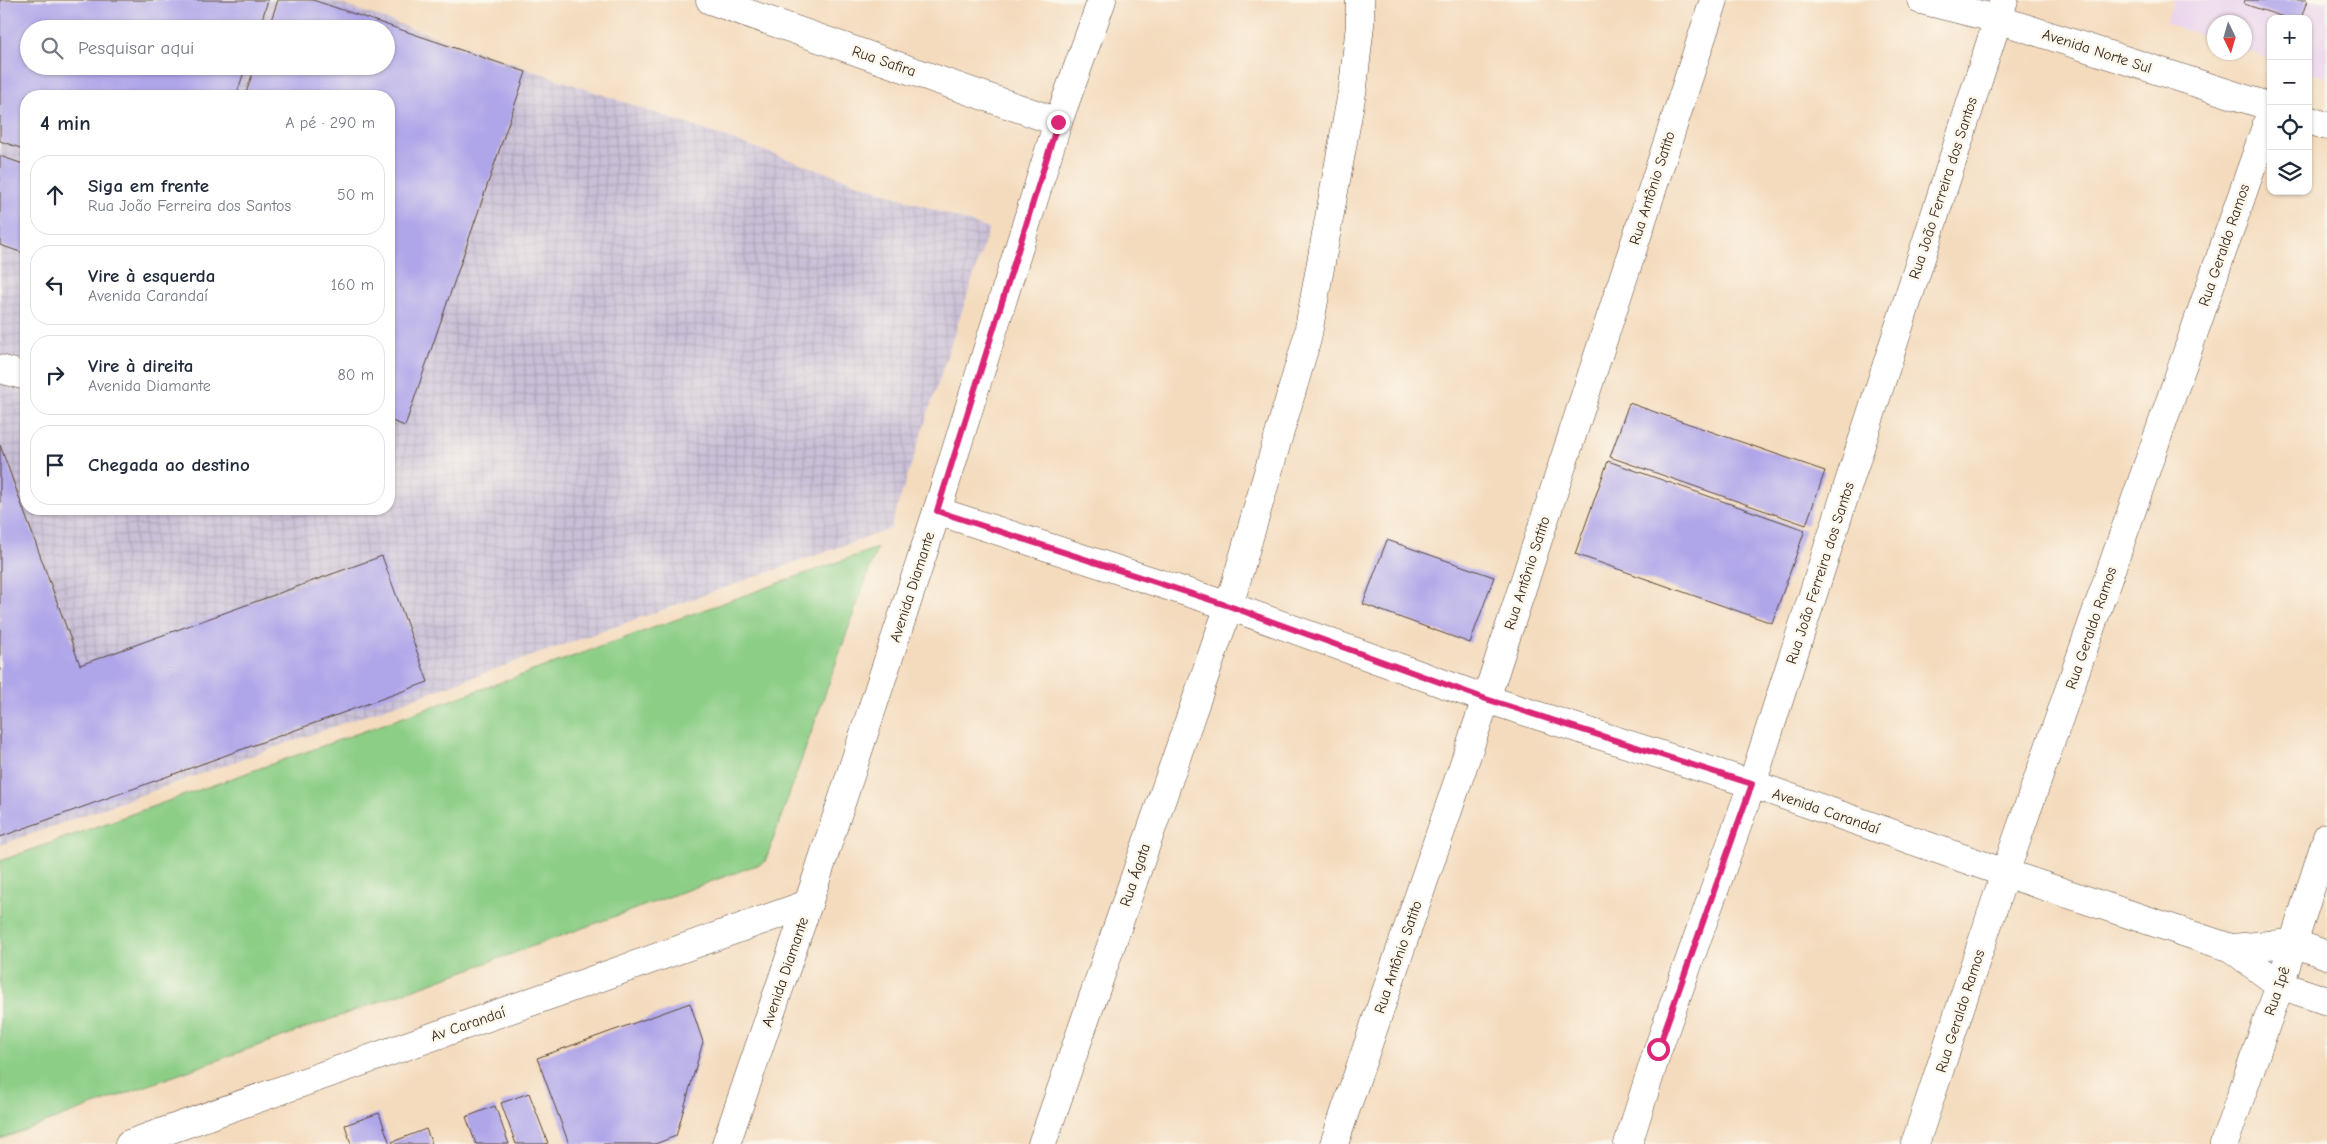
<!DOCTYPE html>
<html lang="pt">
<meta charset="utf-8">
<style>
:root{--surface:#fff;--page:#f6f6f7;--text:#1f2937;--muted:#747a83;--line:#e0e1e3}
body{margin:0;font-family:"Comic Neue",sans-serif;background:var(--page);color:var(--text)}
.controls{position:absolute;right:15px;top:15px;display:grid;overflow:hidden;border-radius:10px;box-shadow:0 1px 4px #0004}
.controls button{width:45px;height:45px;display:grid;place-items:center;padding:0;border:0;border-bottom:1px solid var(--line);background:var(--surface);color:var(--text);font:25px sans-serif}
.compass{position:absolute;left:2207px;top:15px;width:45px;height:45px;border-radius:50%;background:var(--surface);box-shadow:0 1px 4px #0004;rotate:175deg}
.stop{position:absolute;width:15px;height:15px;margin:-11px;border:4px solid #db2777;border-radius:50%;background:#fff}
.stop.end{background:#db2777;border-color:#fff;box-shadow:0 1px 5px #0008}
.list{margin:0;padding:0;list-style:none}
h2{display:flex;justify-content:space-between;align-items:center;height:65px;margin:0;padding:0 20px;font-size:21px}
h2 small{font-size:16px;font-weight:400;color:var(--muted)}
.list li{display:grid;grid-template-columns:32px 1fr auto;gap:15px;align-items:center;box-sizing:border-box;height:80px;margin:0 10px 10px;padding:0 10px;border:1px solid var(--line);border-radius:20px}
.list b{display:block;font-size:19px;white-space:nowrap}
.list p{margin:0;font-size:16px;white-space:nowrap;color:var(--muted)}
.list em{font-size:16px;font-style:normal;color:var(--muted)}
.icon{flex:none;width:28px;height:28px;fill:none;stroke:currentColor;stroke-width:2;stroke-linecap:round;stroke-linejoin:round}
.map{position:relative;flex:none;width:2327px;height:1144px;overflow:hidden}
.search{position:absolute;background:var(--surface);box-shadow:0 1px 4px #0004;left:20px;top:20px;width:375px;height:55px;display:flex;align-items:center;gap:12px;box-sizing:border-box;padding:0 18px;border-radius:28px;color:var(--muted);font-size:19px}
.panel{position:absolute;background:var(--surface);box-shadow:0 1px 4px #0004;left:20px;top:90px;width:375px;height:425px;border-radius:20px}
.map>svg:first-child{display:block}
.built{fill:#e9d2ed}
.industrial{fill:url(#industrial-grid);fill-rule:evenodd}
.green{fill:#8cce86;stroke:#647c52}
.building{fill:#afa5e9}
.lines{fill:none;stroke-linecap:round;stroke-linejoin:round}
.minor-casing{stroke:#574536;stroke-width:29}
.tertiary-casing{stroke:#574536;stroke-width:29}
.minor{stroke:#fff;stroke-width:28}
.tertiary{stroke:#fff;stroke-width:28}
.route{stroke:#db2777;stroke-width:6}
.labels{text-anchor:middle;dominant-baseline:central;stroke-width:5;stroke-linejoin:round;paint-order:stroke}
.street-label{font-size:15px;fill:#3b2a1e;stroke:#fbf7ec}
</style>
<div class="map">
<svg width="2327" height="1144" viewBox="0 0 2327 1144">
<defs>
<pattern id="industrial-grid" width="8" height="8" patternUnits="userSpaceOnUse" patternTransform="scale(1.25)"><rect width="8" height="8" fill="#c9bfd7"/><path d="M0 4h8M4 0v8" fill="none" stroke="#aea4b8"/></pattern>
</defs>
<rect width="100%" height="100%" fill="#fbf7ec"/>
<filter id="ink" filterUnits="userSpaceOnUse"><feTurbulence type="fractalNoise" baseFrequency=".02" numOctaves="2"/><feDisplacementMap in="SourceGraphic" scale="10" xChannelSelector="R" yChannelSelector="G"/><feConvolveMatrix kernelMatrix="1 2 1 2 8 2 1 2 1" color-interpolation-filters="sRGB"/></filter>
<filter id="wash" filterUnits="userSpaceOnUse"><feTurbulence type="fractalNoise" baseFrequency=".0096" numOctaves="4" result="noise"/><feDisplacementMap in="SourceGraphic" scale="20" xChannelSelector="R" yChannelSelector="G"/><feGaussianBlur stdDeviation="1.12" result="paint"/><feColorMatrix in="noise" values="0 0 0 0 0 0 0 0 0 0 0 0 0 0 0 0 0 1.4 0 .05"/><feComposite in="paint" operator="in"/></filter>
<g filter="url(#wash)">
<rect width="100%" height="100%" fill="#f4dbbe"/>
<path class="built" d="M 2174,0 L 2327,0 L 2327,78 L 2308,72 L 2308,19 L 2271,19 L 2271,59 L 2245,50 L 2244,22 L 2214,22 L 2214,40 L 2166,23 Z"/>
<path class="industrial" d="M 0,0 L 330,0 L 989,229 L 890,529 L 0,845 ZM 29,29 L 386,29 L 386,66 L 29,66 ZM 26,96 L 389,96 L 389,509 L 26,509 Z"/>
<path class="green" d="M 877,548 L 765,862 L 0,1139 L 0,861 Z"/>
<g id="blocks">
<g class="building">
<path d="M 0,0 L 268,0 L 259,29 L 29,29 L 29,66 L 246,66 L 236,96 L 163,96 L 155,93 L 154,96 L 26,96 L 26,150 L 0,141 Z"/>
<path d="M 278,0 L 313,0 L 526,72 L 405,426 L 389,420 L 389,96 L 245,96 L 255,66 L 386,66 L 386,29 L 268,29 Z"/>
<path d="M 2245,0 L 2307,0 L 2301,19 L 2290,19 L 2244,4 Z"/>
<path d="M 0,156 L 26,165 L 26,254 L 0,245 Z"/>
<path d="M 1629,403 L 1825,471 L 1806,525 L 1610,457 Z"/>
<path d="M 0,445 L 80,665 L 382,556 L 428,682 L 0,837 Z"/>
<path d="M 1608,461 L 1805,530 L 1772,623 L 1575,554 Z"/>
<path d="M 1387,540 L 1494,577 L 1470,643 L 1363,604 Z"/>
<path d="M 690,1003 L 703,1042 L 676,1136 L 655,1144 L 569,1144 L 537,1058 Z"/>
<path d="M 529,1093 L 548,1143 L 545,1144 L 516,1144 L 501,1103 Z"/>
<path d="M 495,1106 L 509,1144 L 476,1144 L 466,1117 Z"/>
<path d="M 379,1113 L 390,1144 L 351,1144 L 345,1125 Z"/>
<path d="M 426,1129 L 432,1144 L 393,1144 L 392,1142 Z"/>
</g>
</g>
</g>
<g filter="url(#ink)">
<use href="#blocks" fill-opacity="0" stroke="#574536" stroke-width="1"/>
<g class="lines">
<g class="minor-casing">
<g id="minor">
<path d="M 710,0 L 1058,122"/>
<path d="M 0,369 L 26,376"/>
<path d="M 937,511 L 1229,606 L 1486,699 L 1752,784 L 2005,873 L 2231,948 L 2280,985 L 2327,1001"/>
<path d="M 2231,948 L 2293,943 L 2327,955"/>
<path d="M 129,1144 L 808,904"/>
<path d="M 726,1144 L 808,904 L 937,511 L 1058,122 L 1102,0"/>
<path d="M 1042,1144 L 1229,606 L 1307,339 L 1353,87 L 1360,25 L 1360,0"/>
<path d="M 1334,1144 L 1486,699 L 1714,0"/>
<path d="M 1628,1144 L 1658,1049 L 1752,784 L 2004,0"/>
<path d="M 1915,1144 L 2005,873 L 2271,112"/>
<path d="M 2224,1144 L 2280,985 L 2327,837"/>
</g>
</g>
<g class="tertiary-casing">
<g id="tertiary">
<path d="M 1921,0 L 1997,19 L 2271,107"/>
<path d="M 2308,120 L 2327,126"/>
</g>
</g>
<use href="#minor" class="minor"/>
<use href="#tertiary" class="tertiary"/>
</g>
</g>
<g class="lines" filter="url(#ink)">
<path class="route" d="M 1058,122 L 937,511 L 1229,606 L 1486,699 L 1752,784 L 1658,1049"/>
</g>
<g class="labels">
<g class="street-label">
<text transform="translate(2097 51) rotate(18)">Avenida Norte Sul</text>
<text transform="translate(884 61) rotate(19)">Rua Safira</text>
<text transform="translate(1652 188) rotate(-72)">Rua Antônio Satito</text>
<text transform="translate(1943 188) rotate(-72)">Rua João Ferreira dos Santos</text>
<text transform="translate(2224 245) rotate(-71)">Rua Geraldo Ramos</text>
<text transform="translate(1527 573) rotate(-72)">Rua Antônio Satito</text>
<text transform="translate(1820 573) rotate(-72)">Rua João Ferreira dos Santos</text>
<text transform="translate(912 587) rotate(-72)">Avenida Diamante</text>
<text transform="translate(2091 628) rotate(-71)">Rua Geraldo Ramos</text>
<text transform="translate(1826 811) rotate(19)">Avenida Carandaí</text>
<text transform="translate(1135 875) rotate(-71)">Rua Ágata</text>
<text transform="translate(1398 957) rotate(-71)">Rua Antônio Satito</text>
<text transform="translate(785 972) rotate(-71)">Avenida Diamante</text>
<text transform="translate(2277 991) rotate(-71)">Rua Ipê</text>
<text transform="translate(1960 1011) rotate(-72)">Rua Geraldo Ramos</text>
<text transform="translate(468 1024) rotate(-19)">Av Carandaí</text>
</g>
</g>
</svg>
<div class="controls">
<button>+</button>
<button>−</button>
<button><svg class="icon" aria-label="locate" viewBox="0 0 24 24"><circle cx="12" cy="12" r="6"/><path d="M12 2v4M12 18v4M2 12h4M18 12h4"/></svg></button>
<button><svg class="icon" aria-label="layers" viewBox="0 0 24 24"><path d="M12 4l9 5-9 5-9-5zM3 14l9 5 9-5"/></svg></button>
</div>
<svg class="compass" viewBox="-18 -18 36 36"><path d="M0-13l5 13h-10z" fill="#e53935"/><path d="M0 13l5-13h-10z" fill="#747a83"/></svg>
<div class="stop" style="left:1658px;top:1049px"></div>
<div class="stop end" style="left:1058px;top:122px"></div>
<div class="search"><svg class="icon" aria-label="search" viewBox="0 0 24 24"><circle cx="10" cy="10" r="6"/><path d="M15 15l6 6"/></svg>Pesquisar aqui</div>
<section class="panel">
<h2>4 min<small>A pé · 290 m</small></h2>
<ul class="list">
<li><svg class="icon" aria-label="ahead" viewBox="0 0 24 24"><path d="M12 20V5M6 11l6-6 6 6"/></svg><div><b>Siga em frente</b><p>Rua João Ferreira dos Santos</p></div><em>50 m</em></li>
<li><svg class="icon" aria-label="left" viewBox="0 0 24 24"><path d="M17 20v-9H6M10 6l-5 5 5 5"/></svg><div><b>Vire à esquerda</b><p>Avenida Carandaí</p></div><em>160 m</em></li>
<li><svg class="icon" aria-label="right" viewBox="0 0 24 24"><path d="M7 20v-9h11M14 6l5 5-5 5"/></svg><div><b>Vire à direita</b><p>Avenida Diamante</p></div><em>80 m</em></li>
<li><svg class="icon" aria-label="arrive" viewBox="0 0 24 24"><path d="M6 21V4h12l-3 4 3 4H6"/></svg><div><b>Chegada ao destino</b></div></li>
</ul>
</section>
</div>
